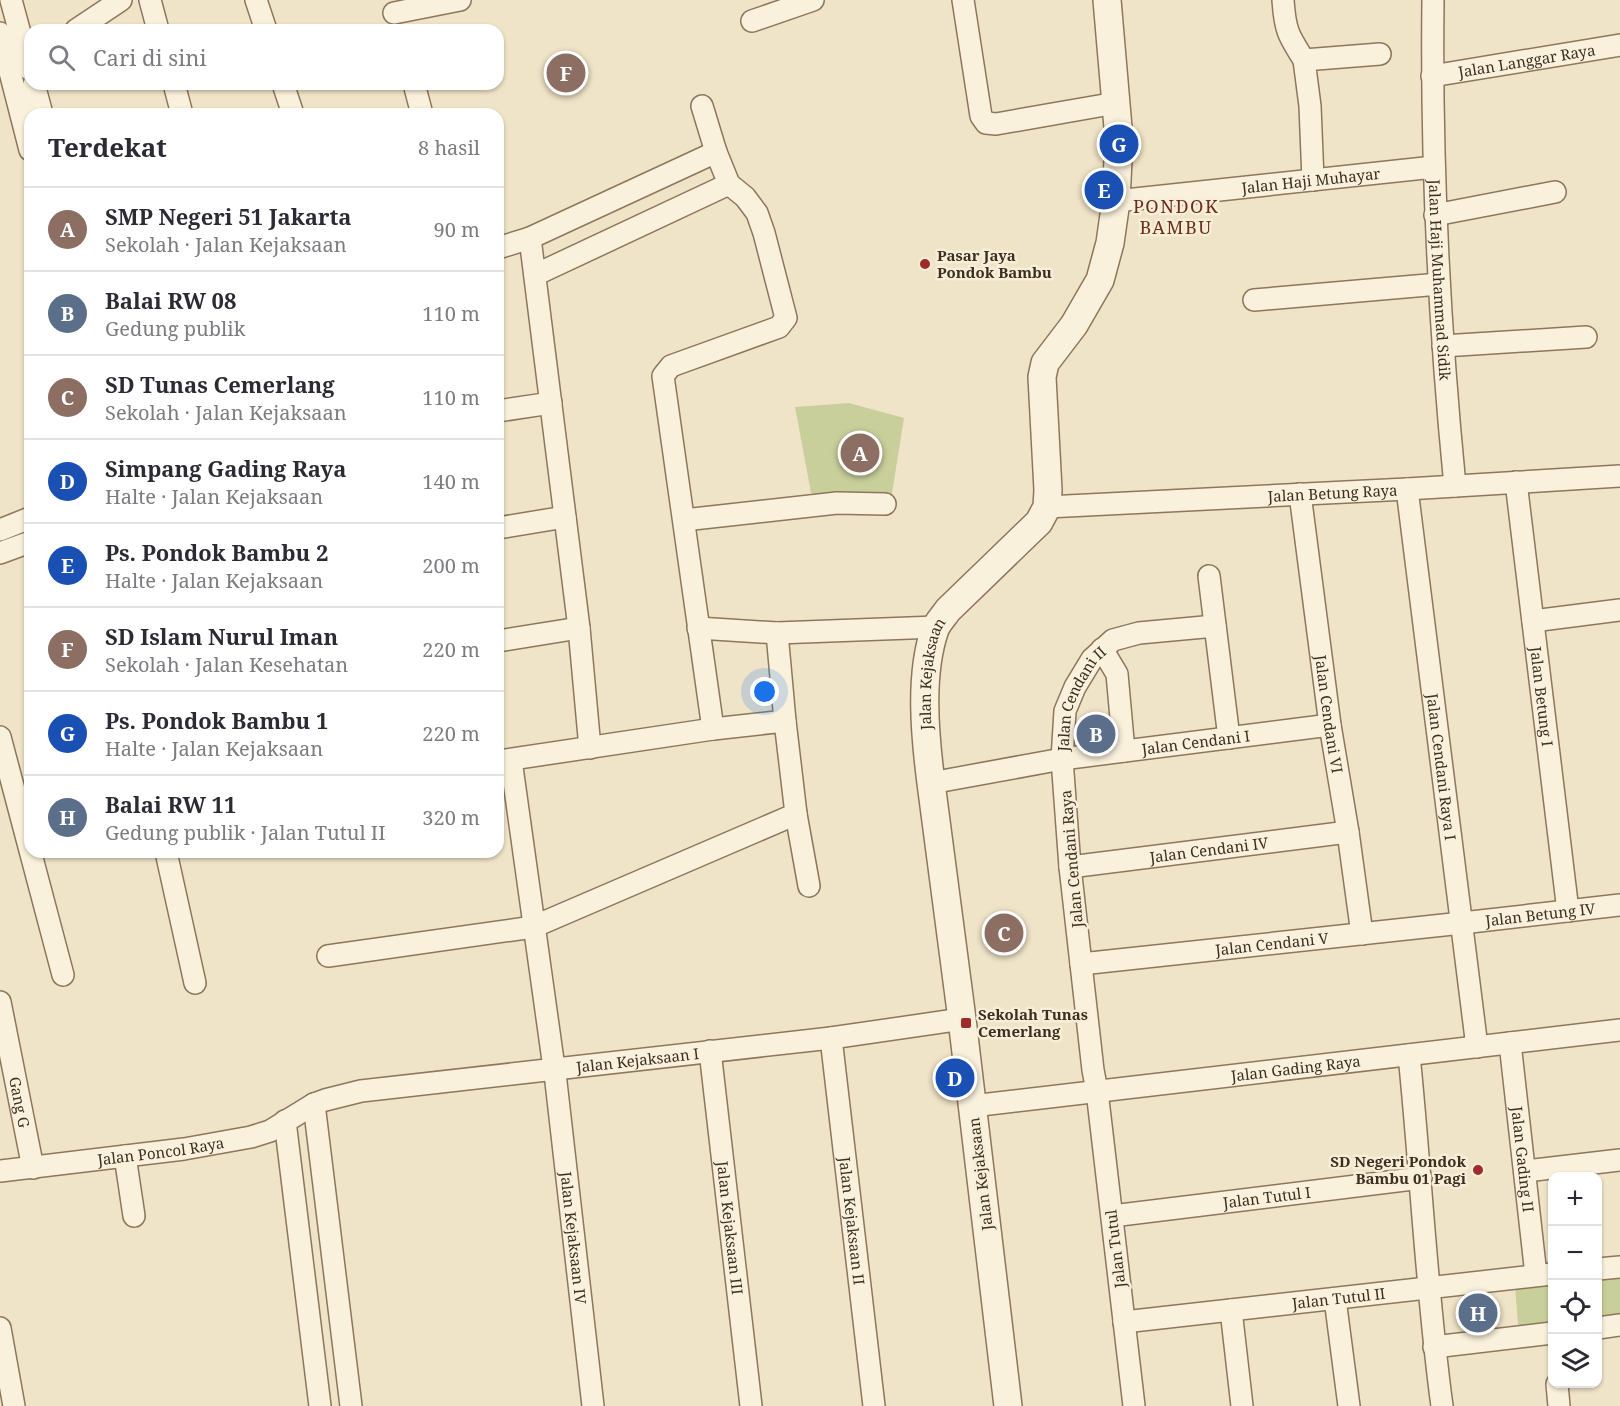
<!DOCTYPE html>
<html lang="id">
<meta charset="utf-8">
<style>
:root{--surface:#fff;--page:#f2f2f3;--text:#2b2b33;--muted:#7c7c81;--line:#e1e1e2;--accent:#9e2a2b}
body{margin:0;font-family:"Noto Serif",serif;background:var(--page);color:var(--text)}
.controls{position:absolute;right:18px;bottom:18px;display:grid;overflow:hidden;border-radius:12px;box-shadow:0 2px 4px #0004}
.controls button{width:54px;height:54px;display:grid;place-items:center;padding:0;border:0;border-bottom:2px solid var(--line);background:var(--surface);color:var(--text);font:30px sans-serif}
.you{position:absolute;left:765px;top:692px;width:21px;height:21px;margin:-15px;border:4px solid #fff;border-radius:50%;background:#1a73e8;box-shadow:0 0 0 9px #1a73e833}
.badge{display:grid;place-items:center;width:39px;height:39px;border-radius:50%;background:var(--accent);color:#fff;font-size:20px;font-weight:700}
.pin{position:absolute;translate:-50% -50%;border:3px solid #fff;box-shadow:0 2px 6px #0006}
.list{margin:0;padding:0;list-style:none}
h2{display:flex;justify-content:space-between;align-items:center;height:78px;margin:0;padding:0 24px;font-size:26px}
h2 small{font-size:20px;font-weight:400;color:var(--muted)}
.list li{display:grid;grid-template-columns:39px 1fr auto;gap:18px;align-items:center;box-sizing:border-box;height:84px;padding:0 24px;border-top:2px solid var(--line)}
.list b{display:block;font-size:22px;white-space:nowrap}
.list p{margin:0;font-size:20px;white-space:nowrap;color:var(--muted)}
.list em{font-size:20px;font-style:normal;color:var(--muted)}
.icon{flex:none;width:33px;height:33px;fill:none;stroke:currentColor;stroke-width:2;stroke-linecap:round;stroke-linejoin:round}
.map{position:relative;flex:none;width:1620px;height:1406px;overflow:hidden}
.search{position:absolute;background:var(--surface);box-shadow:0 2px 4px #0004;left:24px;top:24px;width:480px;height:66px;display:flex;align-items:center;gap:15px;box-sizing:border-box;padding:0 21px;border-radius:18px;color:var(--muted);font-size:22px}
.panel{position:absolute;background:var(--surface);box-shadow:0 2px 4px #0004;left:24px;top:108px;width:480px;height:750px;border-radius:18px}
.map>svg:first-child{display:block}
.green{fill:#c9cf9b}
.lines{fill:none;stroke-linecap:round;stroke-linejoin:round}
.minor-casing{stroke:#8d765c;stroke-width:24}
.tertiary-casing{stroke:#8d765c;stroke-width:30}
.minor{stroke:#faf1dc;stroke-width:21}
.tertiary{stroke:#faf1dc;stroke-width:27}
.poi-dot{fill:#9e2a2b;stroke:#f7eed8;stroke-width:2}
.labels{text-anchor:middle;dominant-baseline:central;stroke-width:5;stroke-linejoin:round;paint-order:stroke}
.street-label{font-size:15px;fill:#3d2e20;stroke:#f7eed8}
.poi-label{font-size:15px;font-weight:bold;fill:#3d2e20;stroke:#f7eed8;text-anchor:start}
.quarter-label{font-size:18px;letter-spacing:1.5px;fill:#6b2e1e;stroke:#f7eed8}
</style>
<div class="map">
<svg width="1620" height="1406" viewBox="0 0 1620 1406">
<rect width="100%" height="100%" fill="#f0e4c8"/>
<g class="green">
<path d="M 849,403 L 904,418 L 890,506 L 811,493 L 795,407 Z"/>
<path d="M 1620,1275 L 1620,1323 L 1598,1326 L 1598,1278 Z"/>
<path d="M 1552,1283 L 1552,1332 L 1519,1336 L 1515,1287 Z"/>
</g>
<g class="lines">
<g class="minor-casing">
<g id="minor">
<path d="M 11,0 L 30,70"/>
<path d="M 150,0 L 158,30"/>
<path d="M 256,0 L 266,30"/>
<path d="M 963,0 L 981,116 L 986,123 L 996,124 L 1116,103"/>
<path d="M 1283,0 C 1285,30 1288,35 1304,60"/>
<path id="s1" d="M 1433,0 C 1431,162 1439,324 1455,486"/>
<path d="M 394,13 L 460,0"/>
<path d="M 752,21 L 813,0"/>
<path d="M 76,30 L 121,0"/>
<path d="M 0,33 L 30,150"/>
<path id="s2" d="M 1432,76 L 1620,45"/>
<path d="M 34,84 L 42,114"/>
<path d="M 174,84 L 182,114"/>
<path d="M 283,84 L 293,114"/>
<path d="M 414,84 L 422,114"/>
<path d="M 702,106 L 716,152 L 729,184 L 745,197 L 757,213 L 764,233 L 786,318 L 779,327 L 671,366 L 663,376 L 713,729"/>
<path d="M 1313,180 L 1310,106 L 1304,60 L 1380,54"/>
<path id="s3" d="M 1116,201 L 1434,167"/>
<path d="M 1435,215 L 1555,192"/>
<path d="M 530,238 L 579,628 L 590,748"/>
<path d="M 498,248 L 530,238 L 716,152"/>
<path d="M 535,275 L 729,184"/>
<path d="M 1254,300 L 1439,284"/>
<path d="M 1443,346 L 1586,337"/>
<path d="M 498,411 L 551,403"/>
<path id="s4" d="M 1516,482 L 1568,911"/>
<path id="s5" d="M 1407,489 L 1477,1047"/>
<path id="s6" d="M 1300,494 L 1330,725 L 1348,832 L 1362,934"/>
<path id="s7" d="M 1047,507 L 1407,489 L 1620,476"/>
<path d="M 684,520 L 837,503 L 885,504"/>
<path d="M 498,528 L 565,517"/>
<path d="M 0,530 L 30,518"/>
<path d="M 0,553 L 30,542"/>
<path d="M 1209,576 L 1229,738"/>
<path d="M 1533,621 L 1620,610"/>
<path d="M 698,628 L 777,633 L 936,627"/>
<path d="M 498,641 L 579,628"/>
<path d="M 1102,649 L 1117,674 L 1124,751"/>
<path d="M 0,737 L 63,975"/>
<path id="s8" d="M 511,760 L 556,1082 L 593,1406"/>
<path d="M 499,761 L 713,729 L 785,721"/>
<path id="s9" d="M 931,783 L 1062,759 L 1330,725"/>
<path d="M 796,814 L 809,886"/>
<path d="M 166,852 L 195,983"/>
<path id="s10" d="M 1070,867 L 1348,832"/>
<path d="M 328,956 L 533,927 L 796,814 L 785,721 L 777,633"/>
<path id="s11" d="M 1081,964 L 1462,923 L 1620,905"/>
<path id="s12" d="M 0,1002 L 33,1168"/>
<path id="s13" d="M 831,1038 L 874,1406"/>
<path id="s14" d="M 1510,1043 L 1536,1275"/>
<path id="s15" d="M 710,1051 L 751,1406"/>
<path d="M 1409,1055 C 1421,1172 1426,1289 1442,1406"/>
<path d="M 314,1104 L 351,1406"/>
<path id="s16" d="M 972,1106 L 1620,1030"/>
<path d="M 285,1121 L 320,1406"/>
<path d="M 125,1156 L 134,1216"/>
<path id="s17" d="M 0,1171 L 184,1149 L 251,1137 L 270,1131 L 314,1104 L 325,1100 L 361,1091 L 831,1038 L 962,1019"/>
<path d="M 1526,1171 L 1620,1160"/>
<path id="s18" d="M 1112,1216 L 1421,1178"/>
<path d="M 1598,1269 L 1620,1267"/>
<path d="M 1335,1299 L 1349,1406"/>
<path d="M 1231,1310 L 1242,1406"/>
<path id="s19" d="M 1124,1322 L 1552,1274"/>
<path d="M 0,1328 L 14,1406"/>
<path d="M 1598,1328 L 1620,1325"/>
<path d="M 1434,1347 L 1552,1333"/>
<path d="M 1557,1384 L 1559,1406"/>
<path id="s20" d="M 1134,1406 L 1097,1091 L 1093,1070 L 1070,867 L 1062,759 L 1065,711 L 1075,687 L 1092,659 L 1113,640 L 1139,633 L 1215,626"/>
</g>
</g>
<g class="tertiary-casing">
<g id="tertiary">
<path id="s21" d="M 1008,1406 L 962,1019 L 931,783 C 925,736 919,675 935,629 C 938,622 944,616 948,610 L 1039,522 L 1047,507 L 1048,490 L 1042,377 L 1045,363 L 1074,325 L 1100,280 L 1110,243 L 1116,201 L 1119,139 L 1107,0"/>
</g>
</g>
<use href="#minor" class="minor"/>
<use href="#tertiary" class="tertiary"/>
</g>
<g class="poi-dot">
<circle cx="925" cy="264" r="6"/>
<rect x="960" y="1017" width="12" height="12" rx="3"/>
<circle cx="1478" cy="1170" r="6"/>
</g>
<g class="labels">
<g class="street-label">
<text stroke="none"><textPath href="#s2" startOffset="96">Jalan Langgar Raya</textPath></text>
<text stroke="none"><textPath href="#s3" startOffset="196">Jalan Haji Muhayar</textPath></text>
<text stroke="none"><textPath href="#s1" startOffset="280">Jalan Haji Muhammad Sidik</textPath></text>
<text stroke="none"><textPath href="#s7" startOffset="286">Jalan Betung Raya</textPath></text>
<text stroke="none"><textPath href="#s21" startOffset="738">Jalan Kejaksaan</textPath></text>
<text stroke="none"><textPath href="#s4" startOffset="216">Jalan Betung I</textPath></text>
<text stroke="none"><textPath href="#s20" startOffset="716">Jalan Cendani II</textPath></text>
<text stroke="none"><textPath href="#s6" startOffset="222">Jalan Cendani VI</textPath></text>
<text stroke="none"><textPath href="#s9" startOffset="268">Jalan Cendani I</textPath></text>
<text stroke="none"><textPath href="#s5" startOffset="280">Jalan Cendani Raya I</textPath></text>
<text stroke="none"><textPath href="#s10" startOffset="140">Jalan Cendani IV</textPath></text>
<text transform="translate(1071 859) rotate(-95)">Jalan Cendani Raya</text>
<text stroke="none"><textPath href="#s11" startOffset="462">Jalan Betung IV</textPath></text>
<text stroke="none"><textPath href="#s11" startOffset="192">Jalan Cendani V</textPath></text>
<text stroke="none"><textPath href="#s17" startOffset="652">Jalan Kejaksaan I</textPath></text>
<text stroke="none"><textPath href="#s16" startOffset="326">Jalan Gading Raya</textPath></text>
<text stroke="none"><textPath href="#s12" startOffset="102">Gang G</textPath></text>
<text stroke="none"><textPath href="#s17" startOffset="162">Jalan Poncol Raya</textPath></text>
<text stroke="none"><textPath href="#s14" startOffset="117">Jalan Gading II</textPath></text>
<text transform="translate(980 1174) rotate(-97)">Jalan Kejaksaan</text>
<text stroke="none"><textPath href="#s18" startOffset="156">Jalan Tutul I</textPath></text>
<text stroke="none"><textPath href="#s13" startOffset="184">Jalan Kejaksaan II</textPath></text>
<text stroke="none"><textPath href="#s15" startOffset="178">Jalan Kejaksaan III</textPath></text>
<text stroke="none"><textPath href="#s8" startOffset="482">Jalan Kejaksaan IV</textPath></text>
<text transform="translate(1115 1249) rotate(-97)">Jalan Tutul</text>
<text stroke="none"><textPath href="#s19" startOffset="216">Jalan Tutul II</textPath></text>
</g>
<g class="poi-label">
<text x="937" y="255">Pasar Jaya<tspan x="937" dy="17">Pondok Bambu</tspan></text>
<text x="978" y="1014">Sekolah Tunas<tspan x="978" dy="17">Cemerlang</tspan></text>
<text x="1466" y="1161" text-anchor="end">SD Negeri Pondok<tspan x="1466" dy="17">Bambu 01 Pagi</tspan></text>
</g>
<g class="quarter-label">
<text x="1176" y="206">PONDOK<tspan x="1176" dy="21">BAMBU</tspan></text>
</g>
</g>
</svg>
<div class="controls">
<button>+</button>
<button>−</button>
<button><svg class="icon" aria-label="locate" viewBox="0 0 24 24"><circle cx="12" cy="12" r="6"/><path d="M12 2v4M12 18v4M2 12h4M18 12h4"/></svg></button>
<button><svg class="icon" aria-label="layers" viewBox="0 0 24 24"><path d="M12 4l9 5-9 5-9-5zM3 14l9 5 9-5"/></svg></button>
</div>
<div class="you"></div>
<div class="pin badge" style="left:860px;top:453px;background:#8d6e63">A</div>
<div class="pin badge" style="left:1096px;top:734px;background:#5c6f8a">B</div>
<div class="pin badge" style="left:1004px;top:933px;background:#8d6e63">C</div>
<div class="pin badge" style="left:955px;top:1078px;background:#1a4fb4">D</div>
<div class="pin badge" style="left:1104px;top:190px;background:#1a4fb4">E</div>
<div class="pin badge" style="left:566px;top:73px;background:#8d6e63">F</div>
<div class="pin badge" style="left:1119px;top:144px;background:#1a4fb4">G</div>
<div class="pin badge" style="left:1478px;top:1313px;background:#5c6f8a">H</div>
<div class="search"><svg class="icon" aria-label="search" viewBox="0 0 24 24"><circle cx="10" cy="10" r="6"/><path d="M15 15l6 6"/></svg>Cari di sini</div>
<section class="panel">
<h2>Terdekat<small>8 hasil</small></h2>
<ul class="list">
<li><span class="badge" style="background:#8d6e63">A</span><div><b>SMP Negeri 51 Jakarta</b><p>Sekolah · Jalan Kejaksaan</p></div><em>90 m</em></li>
<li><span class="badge" style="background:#5c6f8a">B</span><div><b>Balai RW 08</b><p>Gedung publik</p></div><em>110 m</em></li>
<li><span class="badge" style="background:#8d6e63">C</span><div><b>SD Tunas Cemerlang</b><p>Sekolah · Jalan Kejaksaan</p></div><em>110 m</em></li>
<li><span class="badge" style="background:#1a4fb4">D</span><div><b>Simpang Gading Raya</b><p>Halte · Jalan Kejaksaan</p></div><em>140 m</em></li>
<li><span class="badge" style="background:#1a4fb4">E</span><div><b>Ps. Pondok Bambu 2</b><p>Halte · Jalan Kejaksaan</p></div><em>200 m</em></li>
<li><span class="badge" style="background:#8d6e63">F</span><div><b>SD Islam Nurul Iman</b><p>Sekolah · Jalan Kesehatan</p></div><em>220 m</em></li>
<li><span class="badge" style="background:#1a4fb4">G</span><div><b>Ps. Pondok Bambu 1</b><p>Halte · Jalan Kejaksaan</p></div><em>220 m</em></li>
<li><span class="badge" style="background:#5c6f8a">H</span><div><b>Balai RW 11</b><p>Gedung publik · Jalan Tutul II</p></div><em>320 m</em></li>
</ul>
</section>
</div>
